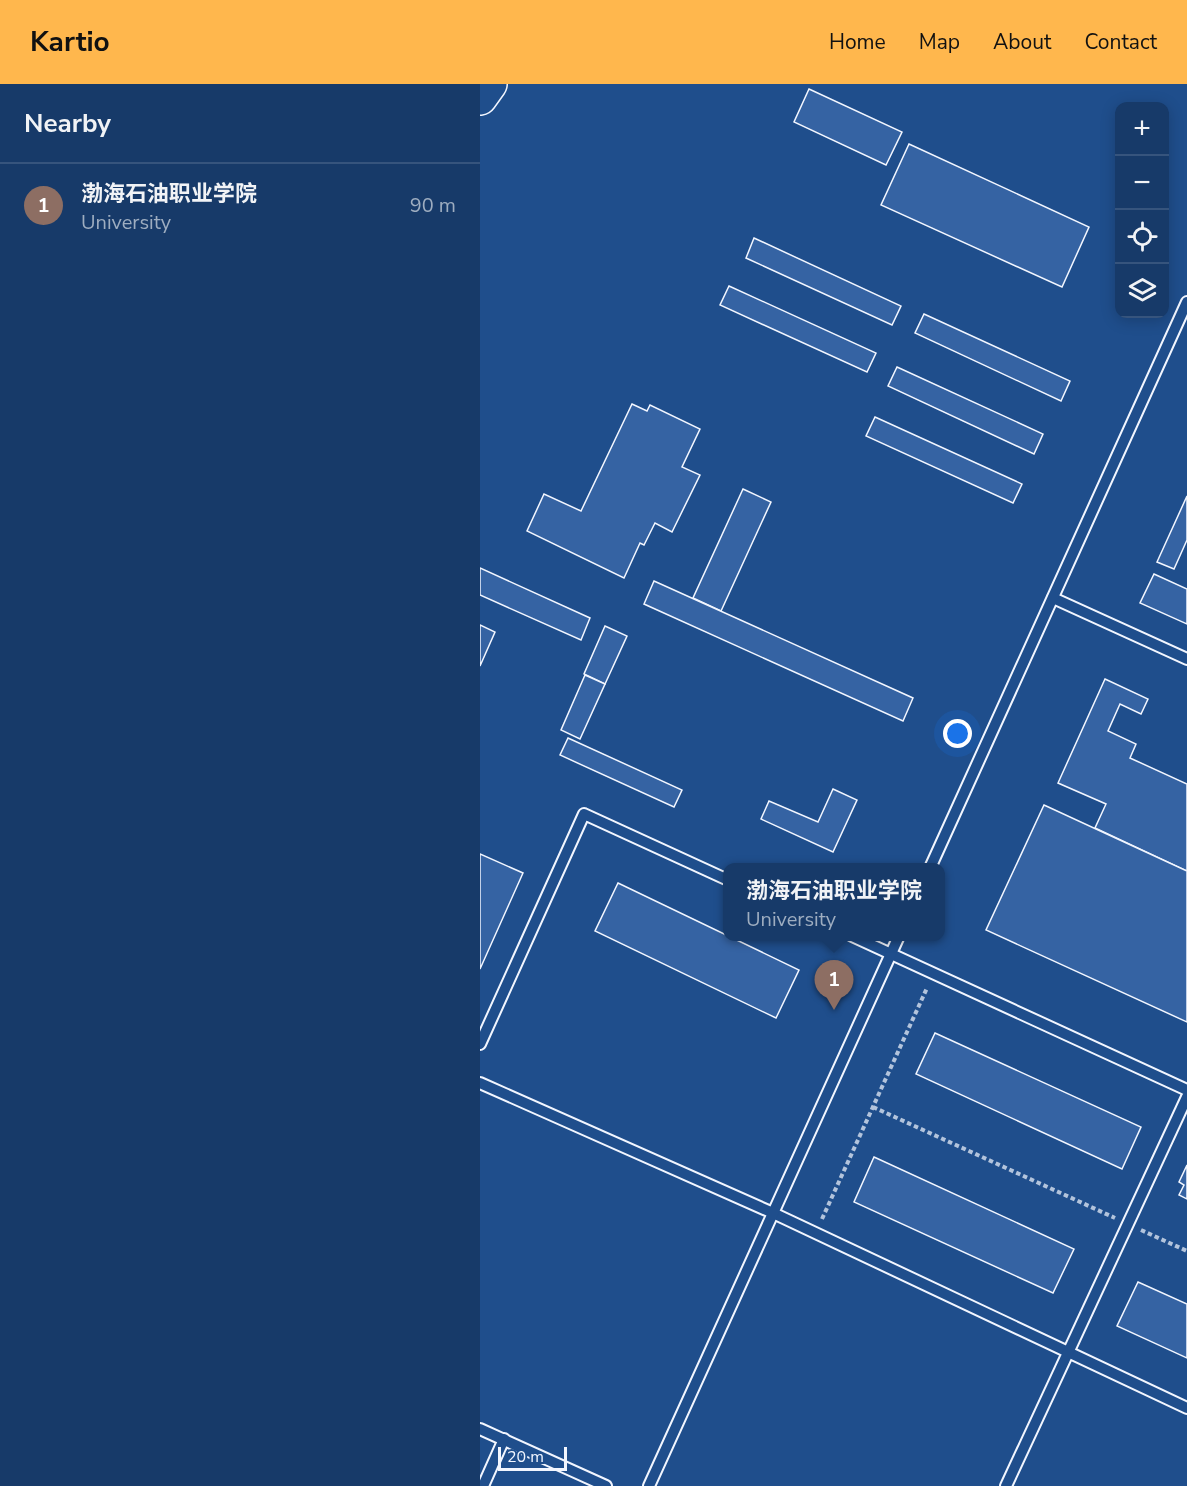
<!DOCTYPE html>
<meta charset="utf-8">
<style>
:root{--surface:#173a69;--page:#20416f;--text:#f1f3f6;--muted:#9eadc0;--line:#36547d;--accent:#ffb74d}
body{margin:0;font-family:"Nunito Sans","Noto Sans SC",sans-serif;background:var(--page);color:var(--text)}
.controls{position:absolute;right:18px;top:18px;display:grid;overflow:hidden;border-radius:12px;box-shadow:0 3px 15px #0003}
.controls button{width:54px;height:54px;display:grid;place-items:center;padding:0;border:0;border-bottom:2px solid var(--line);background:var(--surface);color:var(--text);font:30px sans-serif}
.scale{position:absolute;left:18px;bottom:15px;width:69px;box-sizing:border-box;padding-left:6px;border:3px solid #f2f6ff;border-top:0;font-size:16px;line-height:21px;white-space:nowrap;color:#f2f6ff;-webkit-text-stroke:4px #1f4e8c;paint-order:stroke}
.you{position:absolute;left:478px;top:650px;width:21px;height:21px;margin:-15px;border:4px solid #fff;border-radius:50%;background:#1a73e8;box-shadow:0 0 0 9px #1a73e833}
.badge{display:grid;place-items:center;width:39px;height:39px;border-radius:50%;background:var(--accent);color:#fff;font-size:20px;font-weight:700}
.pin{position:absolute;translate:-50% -50px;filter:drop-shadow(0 2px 3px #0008)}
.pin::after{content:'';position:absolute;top:32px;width:21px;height:18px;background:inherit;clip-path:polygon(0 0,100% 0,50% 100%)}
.popup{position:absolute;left:243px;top:779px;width:222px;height:78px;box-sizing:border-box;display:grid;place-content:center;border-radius:12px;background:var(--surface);filter:drop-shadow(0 2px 4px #0005);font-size:20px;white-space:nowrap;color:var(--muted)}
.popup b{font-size:22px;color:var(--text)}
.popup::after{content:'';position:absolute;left:50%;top:100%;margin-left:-12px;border:12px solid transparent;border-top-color:var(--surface)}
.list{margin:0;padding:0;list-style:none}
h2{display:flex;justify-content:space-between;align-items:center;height:78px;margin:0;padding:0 24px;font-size:26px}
h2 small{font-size:20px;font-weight:400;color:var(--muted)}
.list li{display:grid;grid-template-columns:39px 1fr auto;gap:18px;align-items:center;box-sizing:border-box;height:84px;padding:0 24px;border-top:2px solid var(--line)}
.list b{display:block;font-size:22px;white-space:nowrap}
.list p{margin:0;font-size:20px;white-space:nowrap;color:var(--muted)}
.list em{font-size:20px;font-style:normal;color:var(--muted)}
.icon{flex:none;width:33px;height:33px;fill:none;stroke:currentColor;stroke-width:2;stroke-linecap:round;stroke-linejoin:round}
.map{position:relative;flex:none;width:707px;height:1402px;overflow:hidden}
header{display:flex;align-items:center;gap:36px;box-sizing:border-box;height:84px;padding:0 30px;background:var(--accent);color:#111}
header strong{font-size:28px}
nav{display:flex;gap:33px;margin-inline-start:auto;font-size:21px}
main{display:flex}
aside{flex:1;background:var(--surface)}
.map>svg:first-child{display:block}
.building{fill:#3563a3;stroke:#f2f6ff;stroke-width:1.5}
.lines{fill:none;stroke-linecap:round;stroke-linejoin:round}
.service-casing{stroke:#f2f6ff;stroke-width:14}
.primary-casing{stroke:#f2f6ff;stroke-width:36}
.path{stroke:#b3c4dc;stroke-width:4;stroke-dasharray:4.5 3;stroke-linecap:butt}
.service{stroke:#1f4e8c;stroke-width:10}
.primary{stroke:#1f4e8c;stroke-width:33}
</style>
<header>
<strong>Kartio</strong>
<nav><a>Home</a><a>Map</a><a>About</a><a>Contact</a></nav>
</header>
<main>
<aside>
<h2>Nearby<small></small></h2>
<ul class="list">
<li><span class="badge" style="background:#8d6e63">1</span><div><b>渤海石油职业学院</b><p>University</p></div><em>90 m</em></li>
</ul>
</aside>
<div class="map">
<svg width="707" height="1402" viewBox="0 0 707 1402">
<rect width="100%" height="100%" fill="#1f4e8c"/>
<g class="building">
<path d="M 329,5 L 422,48 L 406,81 L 314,38 Z"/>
<path d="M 429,60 L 609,143 L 582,203 L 401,121 Z"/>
<path d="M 274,154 L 421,222 L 412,241 L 266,174 Z"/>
<path d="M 249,202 L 396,269 L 387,288 L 240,221 Z"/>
<path d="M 444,230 L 590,297 L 581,317 L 435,249 Z"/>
<path d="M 417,283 L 563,350 L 554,370 L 408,302 Z"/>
<path d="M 152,320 L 167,327 L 170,321 L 220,345 L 202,383 L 220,391 L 192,448 L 175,439 L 164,461 L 160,459 L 144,494 L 47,447 L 64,410 L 101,427 Z"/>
<path d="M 395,333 L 542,400 L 533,419 L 386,352 Z"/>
<path d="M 263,405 L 291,418 L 241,527 L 213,514 Z"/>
<path d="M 707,412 L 707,456 L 694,485 L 677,478 Z"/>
<path d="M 0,484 L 110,534 L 101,556 L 0,511 Z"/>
<path d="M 674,490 L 707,505 L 707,540 L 660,519 Z"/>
<path d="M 174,497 L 433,614 L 423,637 L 164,520 Z"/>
<path d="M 0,541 L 15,548 L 0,582 Z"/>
<path d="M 125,542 L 147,552 L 125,600 L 104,590 Z"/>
<path d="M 105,591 L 125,600 L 100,655 L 81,646 Z"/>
<path d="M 625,595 L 668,615 L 661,630 L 640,620 L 628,647 L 656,660 L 650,674 L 707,700 L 707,787 L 615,744 L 626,720 L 578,699 Z"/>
<path d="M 88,654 L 202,706 L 194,723 L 80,671 Z"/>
<path d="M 353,705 L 377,716 L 353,768 L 281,735 L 289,717 L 338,738 Z"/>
<path d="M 564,721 L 707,787 L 707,938 L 506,846 Z"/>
<path d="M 0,770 L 43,789 L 0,885 Z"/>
<path d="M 138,799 L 319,886 L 296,934 L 115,847 Z"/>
<path d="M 455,949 L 661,1043 L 642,1085 L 436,990 Z"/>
<path d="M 394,1073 L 594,1165 L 573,1209 L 374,1118 Z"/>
<path d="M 707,1081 L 707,1115 L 699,1111 L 704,1101 L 699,1098 Z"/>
<path d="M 658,1198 L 707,1220 L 707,1274 L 637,1242 Z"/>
</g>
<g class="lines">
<g class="service-casing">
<g id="service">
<path d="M 573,514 L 707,575"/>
<path d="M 450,784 L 707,218"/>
<path d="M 372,852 L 707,1006"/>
<path d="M 0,960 L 104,730 L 248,796"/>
<path d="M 0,999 L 293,1129 L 707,1324"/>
<path d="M 0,1345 L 126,1402"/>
<path d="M 3,1402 L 24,1355"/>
<path d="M 169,1402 L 419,852"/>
<path d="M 526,1402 L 707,1013"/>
</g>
</g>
<g class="primary-casing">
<path id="primary" d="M 0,14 L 10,0"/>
</g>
<g class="path">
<path d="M 393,1023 L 635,1134"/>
<path d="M 342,1135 L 447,904"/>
<path d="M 661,1146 L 707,1167"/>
</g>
<use href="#service" class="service"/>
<use href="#primary" class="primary"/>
</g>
</svg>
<div class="controls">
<button>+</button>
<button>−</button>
<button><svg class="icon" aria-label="locate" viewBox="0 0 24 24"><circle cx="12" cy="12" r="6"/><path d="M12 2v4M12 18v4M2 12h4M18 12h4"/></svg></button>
<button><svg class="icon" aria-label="layers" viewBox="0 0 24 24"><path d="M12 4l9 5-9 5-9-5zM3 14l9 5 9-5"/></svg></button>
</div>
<div class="scale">20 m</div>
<div class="you"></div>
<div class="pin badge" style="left:354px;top:926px;background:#8d6e63">1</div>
<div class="popup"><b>渤海石油职业学院</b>University</div>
</div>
</main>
